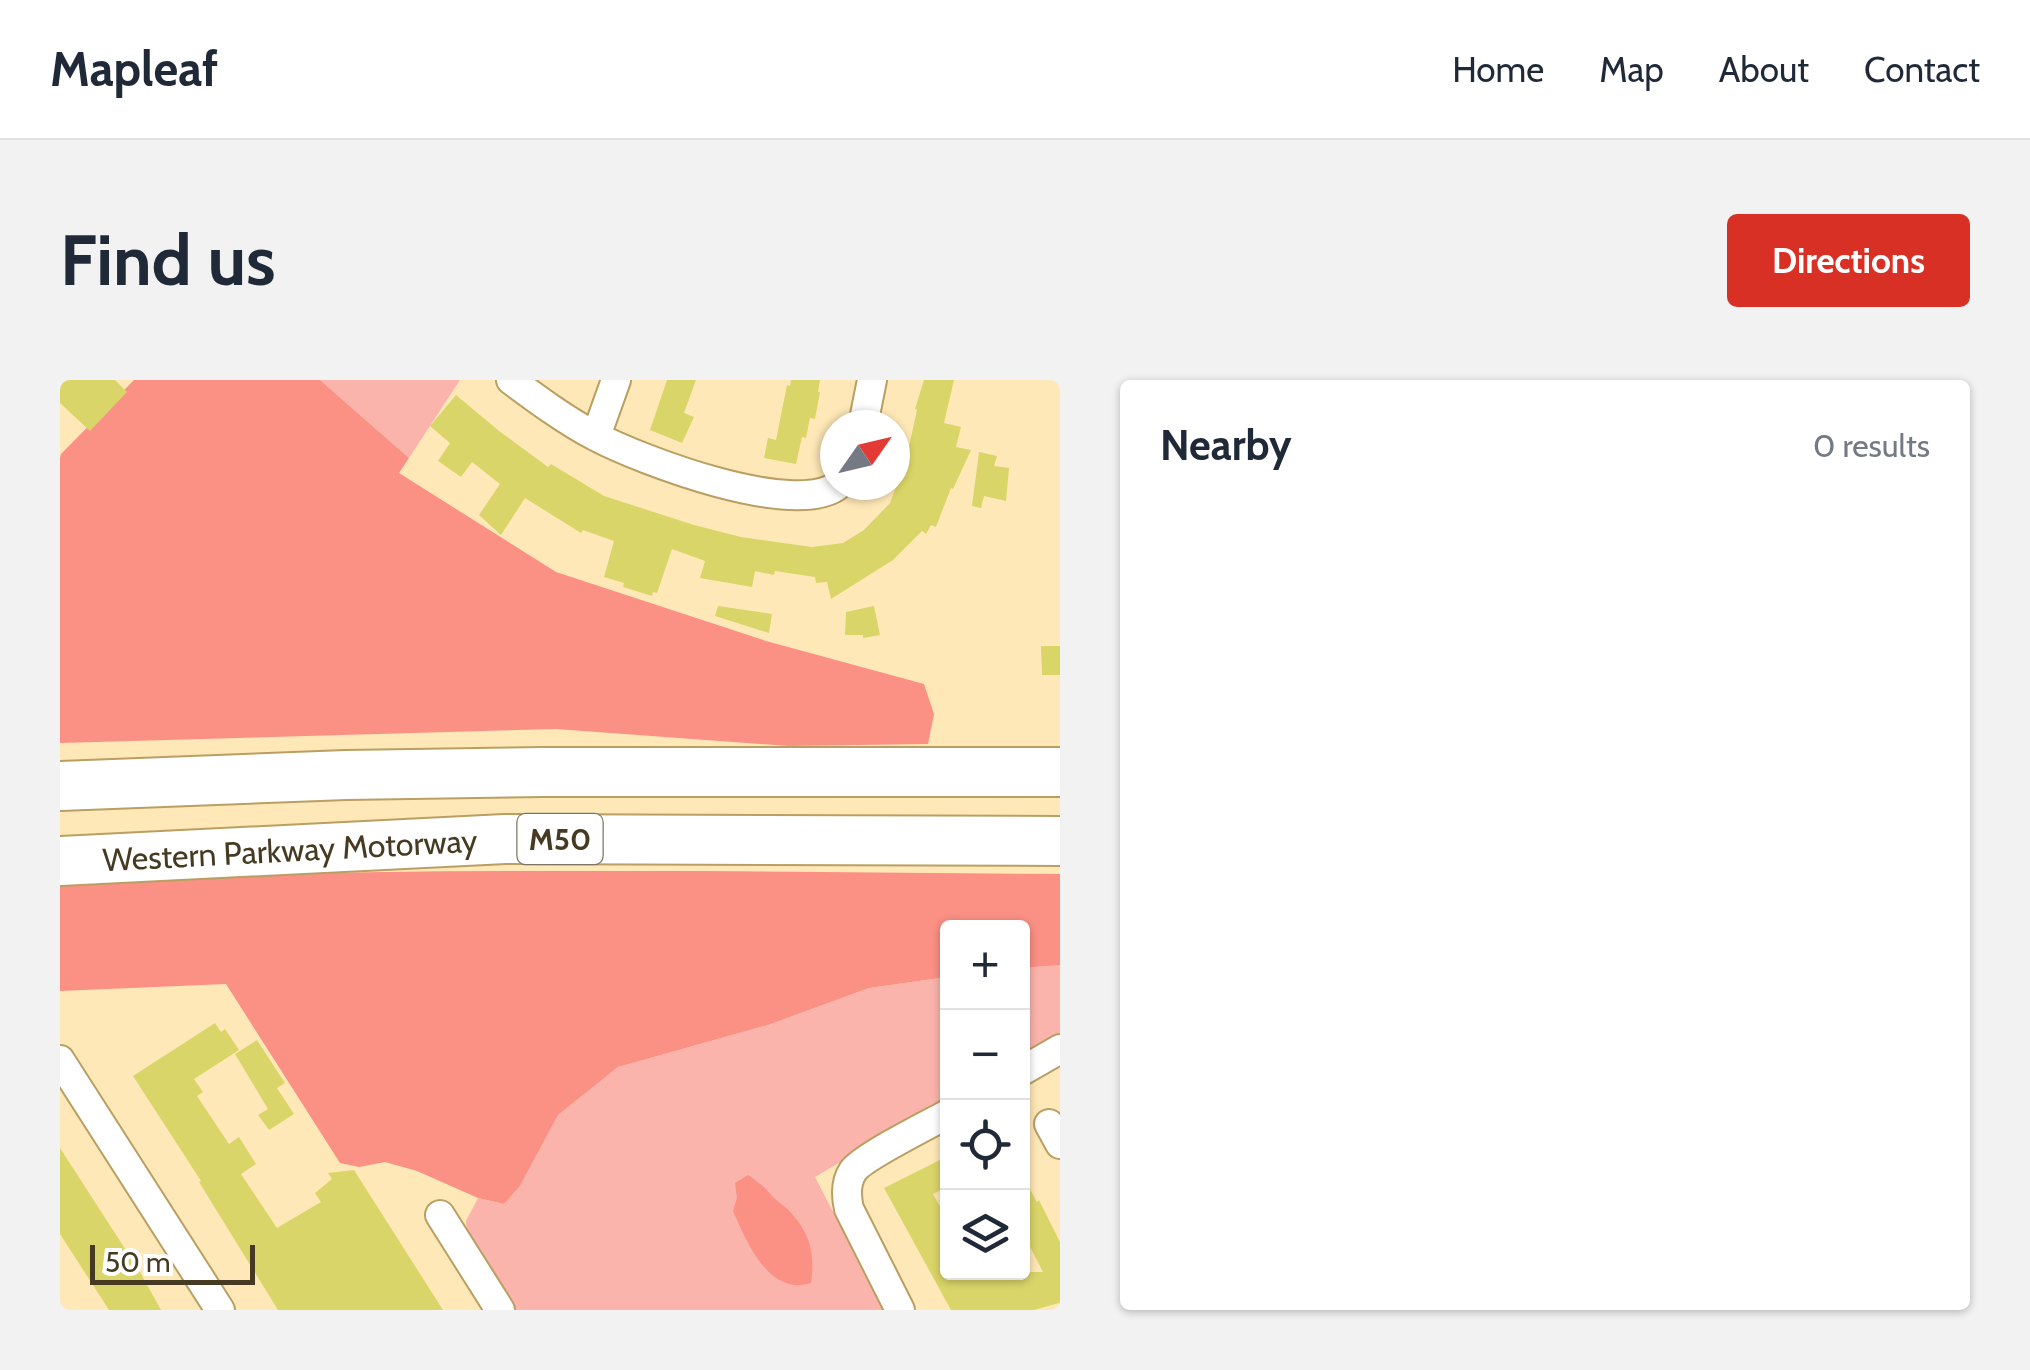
<!DOCTYPE html>
<meta charset="utf-8">
<style>
:root{--surface:#fff;--page:#f2f2f3;--text:#1f2937;--muted:#747a83;--line:#e0e1e3;--accent:#d93025}
body{margin:0;font-family:Cabin,sans-serif;background:var(--page);color:var(--text)}
.controls{position:absolute;right:30px;bottom:30px;display:grid;overflow:hidden;border-radius:10px;box-shadow:0 2px 8px #0004}
.controls button{width:90px;height:90px;display:grid;place-items:center;padding:0;border:0;border-bottom:2px solid var(--line);background:var(--surface);color:var(--text);font:50px sans-serif}
.compass{position:absolute;left:760px;top:30px;width:90px;height:90px;border-radius:50%;background:var(--surface);box-shadow:0 2px 8px #0004;rotate:56deg}
.scale{position:absolute;left:30px;bottom:25px;width:165px;box-sizing:border-box;padding-left:10px;border:5px solid #463b22;border-top:0;font-size:28px;line-height:35px;white-space:nowrap;color:#463b22;-webkit-text-stroke:8px #fff;paint-order:stroke}
.list{margin:0;padding:0;list-style:none}
h2{display:flex;justify-content:space-between;align-items:center;height:130px;margin:0;padding:0 40px;font-size:42px}
h2 small{font-size:32px;font-weight:400;color:var(--muted)}
.icon{flex:none;width:55px;height:55px;fill:none;stroke:currentColor;stroke-width:2;stroke-linecap:round;stroke-linejoin:round}
.map{position:relative;flex:none;width:1000px;height:930px;overflow:hidden;border-radius:10px}
header{display:flex;align-items:center;gap:60px;box-sizing:border-box;height:140px;padding:0 50px;background:var(--surface);border-bottom:2px solid var(--line)}
header strong{font-size:48px}
nav{display:flex;gap:55px;margin-inline-start:auto;font-size:35px}
.intro{display:flex;align-items:center;justify-content:space-between;box-sizing:border-box;height:240px;padding:0 60px}
h1{margin:0;font-size:70px}
.button{padding:25px 45px;border-radius:10px;background:var(--accent);color:#fff;font-size:35px;font-weight:700}
main{display:flex;gap:60px;padding:0 60px}
aside{flex:1;background:var(--surface);border-radius:10px;box-shadow:0 2px 8px #0004}
.map>svg:first-child{display:block}
.green{fill:#fab4ac}
.forest{fill:#fb9085}
.building{fill:#dad568}
.lines{fill:none;stroke-linecap:round;stroke-linejoin:round}
.minor-casing{stroke:#ba9f63;stroke-width:32}
.motorway-casing{stroke:#ba9f63;stroke-width:52}
.minor{stroke:#fff;stroke-width:28}
.motorway{stroke:#fff;stroke-width:48}
.labels{text-anchor:middle;dominant-baseline:central;stroke-width:8;stroke-linejoin:round;paint-order:stroke}
.shield{fill:#fff;stroke:#7e7664;stroke-width:2.5}
.shield-label{font-size:30px;font-weight:bold;fill:#463b22}
.street-label{font-size:32px;fill:#463b22;stroke:#fff}
</style>
<header>
<strong>Mapleaf</strong>
<nav><a>Home</a><a>Map</a><a>About</a><a>Contact</a></nav>
</header>
<div class="intro"><h1>Find us</h1><a class="button">Directions</a></div>
<main>
<div class="map">
<svg width="1000" height="930" viewBox="0 0 1000 930">
<rect width="100%" height="100%" fill="#ffe8b7"/>
<g class="green">
<path d="M 260,0 L 400,0 L 349,78 Z"/>
<path d="M 1000,585 L 1000,653 L 963,675 L 963,588 Z"/>
<path d="M 887,597 L 887,719 L 755,797 L 824,930 L 456,930 L 407,854 L 406,841 L 418,818 L 444,824 L 460,806 L 498,735 L 558,687 L 708,645 L 809,608 Z"/>
</g>
<g class="forest">
<path d="M 74,0 L 260,0 L 349,78 L 339,93 L 496,192 L 706,261 L 864,304 L 874,334 L 868,364 L 728,366 L 496,349 L 0,363 L 0,78 L 1,74 Z"/>
<path d="M 645,491 L 1000,494 L 1000,585 L 963,588 L 962,548 L 888,548 L 887,597 L 809,608 L 708,645 L 558,687 L 498,735 L 460,806 L 444,824 L 418,818 L 357,791 L 325,782 L 299,787 L 280,783 L 166,604 L 0,611 L 0,505 C 215,489 430,491 645,491 Z"/>
<path d="M 688,795 C 699,802 705,808 713,817 C 719,823 727,827 732,834 C 751,854 755,877 751,903 C 745,904 740,906 734,905 C 701,900 685,857 673,831 L 677,818 L 675,803 Z"/>
</g>
<g class="building">
<path d="M 0,0 L 55,0 L 67,12 L 30,51 L 0,23 Z"/>
<path d="M 607,0 L 636,0 L 624,33 L 634,37 L 622,63 L 590,50 Z"/>
<path d="M 731,0 L 760,0 L 758,12 L 760,12 L 755,39 L 750,38 L 746,58 L 742,57 L 736,84 L 704,78 L 708,58 L 716,60 L 727,5 L 730,6 Z"/>
<path d="M 864,0 L 894,0 L 884,43 L 901,47 L 896,67 L 911,70 L 893,109 L 891,108 L 876,147 L 871,145 L 866,154 L 862,151 L 833,180 L 771,219 L 767,202 L 756,203 L 755,197 L 715,191 L 714,195 L 695,191 L 692,207 L 640,198 L 645,181 L 612,169 L 597,213 L 593,212 L 592,216 L 563,207 L 564,203 L 544,197 L 554,161 L 523,150 L 521,153 L 465,118 L 441,155 L 419,135 L 440,104 L 412,82 L 401,97 L 378,81 L 390,63 L 370,46 L 396,15 L 439,51 L 488,87 L 491,84 L 544,116 L 634,145 L 681,157 L 752,167 L 783,163 L 804,150 L 830,123 L 846,80 L 857,30 L 855,29 Z"/>
<path d="M 919,72 L 937,76 L 934,86 L 949,88 L 946,121 L 924,116 L 921,128 L 912,126 Z"/>
<path d="M 658,226 L 712,234 L 709,253 L 655,236 Z"/>
<path d="M 814,226 L 820,255 L 803,258 L 803,255 L 785,255 L 786,232 Z"/>
<path d="M 981,266 L 1000,266 L 1000,295 L 982,295 Z"/>
<path d="M 155,643 L 161,652 L 165,649 L 179,670 L 134,699 L 143,712 L 137,716 L 169,764 L 179,757 L 196,784 L 181,794 L 217,848 L 261,822 L 255,813 L 272,799 L 268,793 L 294,790 L 383,930 L 218,930 L 139,802 L 141,801 L 73,696 Z"/>
<path d="M 197,660 L 225,703 L 217,708 L 234,734 L 209,750 L 198,735 L 208,729 L 175,674 Z"/>
<path d="M 0,768 L 80,892 L 101,930 L 49,930 L 0,854 Z"/>
<path d="M 888,776 L 888,807 L 873,814 L 888,841 L 888,892 L 983,892 L 962,851 L 962,795 L 977,822 L 979,820 L 1000,862 L 1000,926 L 999,923 L 974,930 L 891,930 L 824,808 Z"/>
</g>
<g class="lines">
<g class="minor-casing">
<g id="minor">
<path d="M 451,0 C 478,20 505,40 535,56 C 580,80 736,139 778,105"/>
<path d="M 803,45 L 812,0"/>
<path d="M 536,56 L 556,0"/>
<path d="M 0,680 L 160,930"/>
<path d="M 962,691 L 1000,669"/>
<path d="M 989,744 L 1000,764"/>
<path d="M 380,835 L 440,930"/>
<path d="M 840,930 L 789,829 C 786,816 785,803 793,791 C 802,778 869,744 888,734"/>
</g>
</g>
<g class="motorway-casing">
<g id="motorway">
<path d="M 0,406 L 286,395 L 483,392 L 1000,392"/>
<path d="M 0,481 L 445,459 L 1000,461"/>
</g>
</g>
<use href="#minor" class="minor"/>
<use href="#motorway" class="motorway"/>
</g>
<g class="labels">
<rect class="shield" x="457.5" y="434" width="85" height="50" rx="8"/>
<g class="shield-label">
<text x="500" y="459">M50</text>
</g>
<g class="street-label">
<text transform="translate(230 470) rotate(-3)">Western Parkway Motorway</text>
</g>
</g>
</svg>
<div class="controls">
<button>+</button>
<button>−</button>
<button><svg class="icon" aria-label="locate" viewBox="0 0 24 24"><circle cx="12" cy="12" r="6"/><path d="M12 2v4M12 18v4M2 12h4M18 12h4"/></svg></button>
<button><svg class="icon" aria-label="layers" viewBox="0 0 24 24"><path d="M12 4l9 5-9 5-9-5zM3 14l9 5 9-5"/></svg></button>
</div>
<svg class="compass" viewBox="-18 -18 36 36"><path d="M0-13l5 13h-10z" fill="#e53935"/><path d="M0 13l5-13h-10z" fill="#747a83"/></svg>
<div class="scale">50 m</div>
</div>
<aside>
<h2>Nearby<small>0 results</small></h2>
<ul class="list">
</ul>
</aside>
</main>
